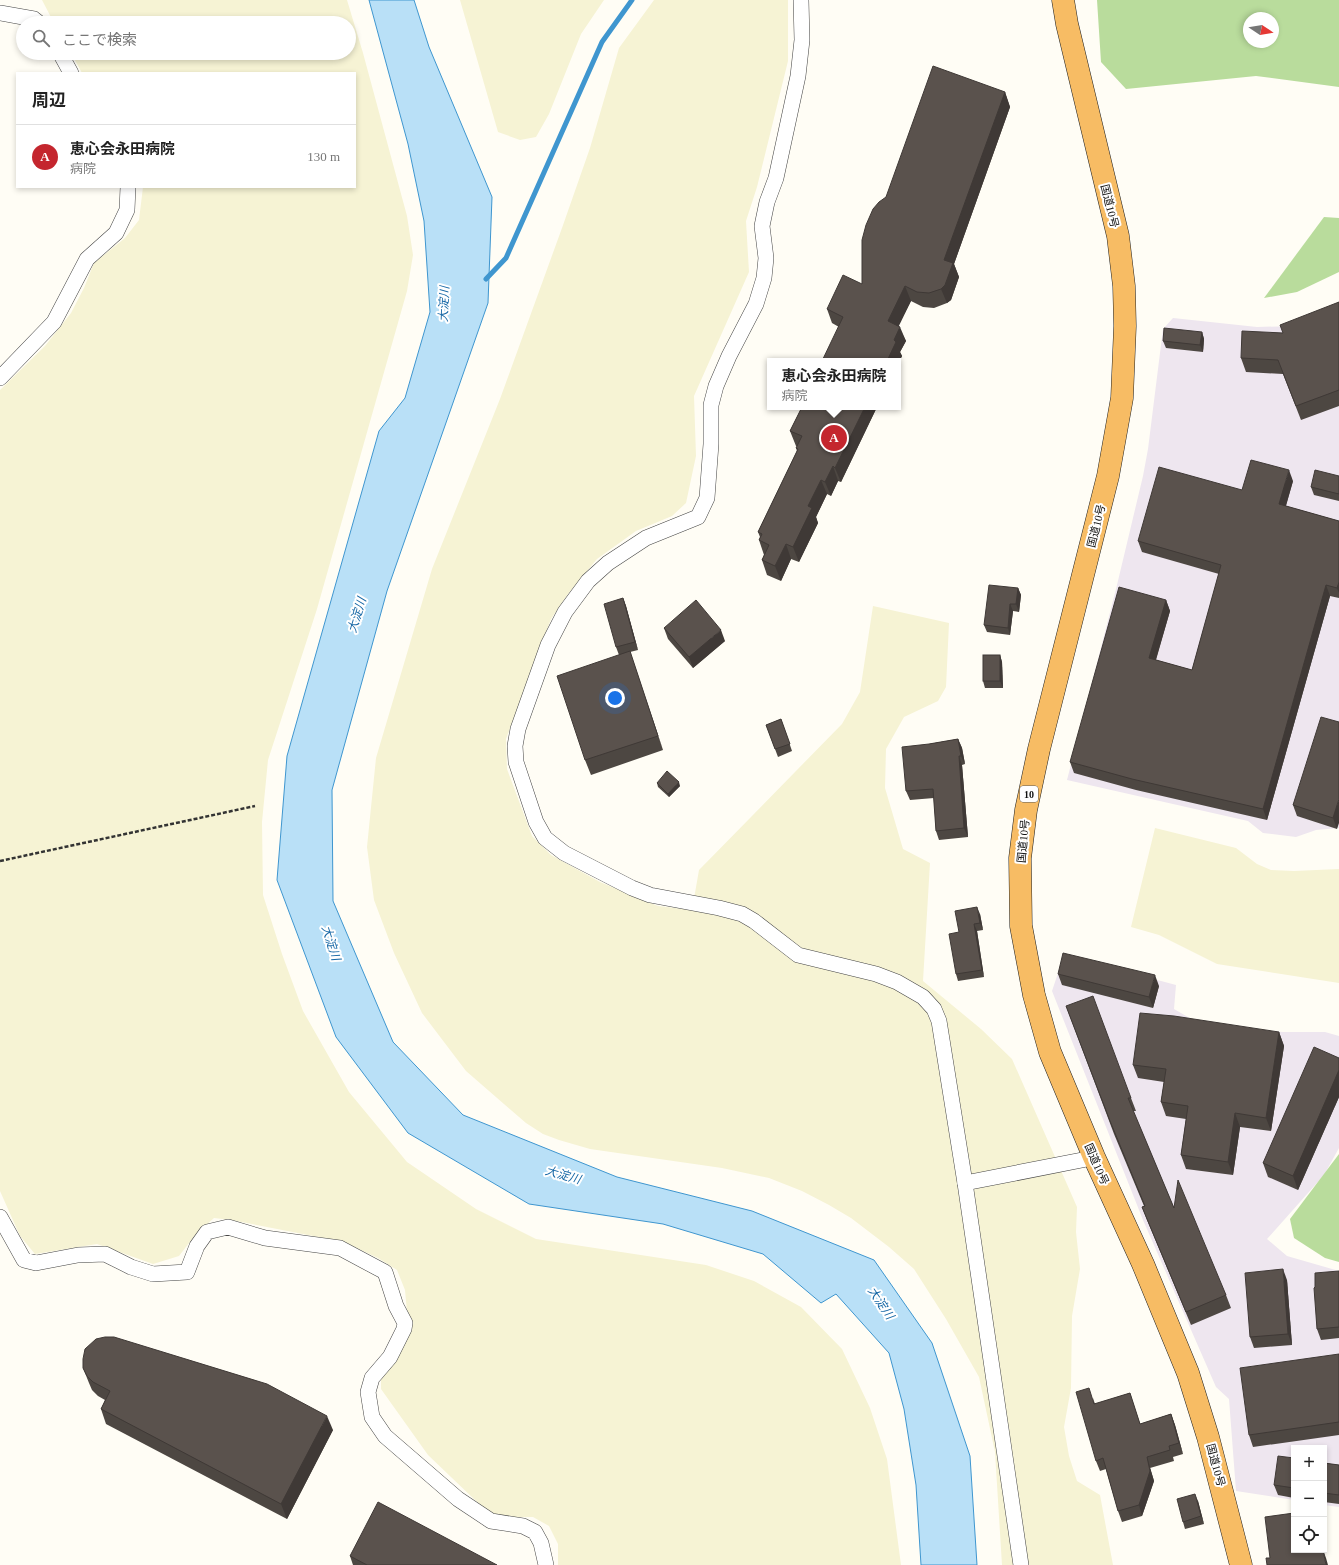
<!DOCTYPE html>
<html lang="ja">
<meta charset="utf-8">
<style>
:root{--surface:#fff;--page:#f6f6f6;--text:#222;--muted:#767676;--line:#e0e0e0;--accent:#c4262e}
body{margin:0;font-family:"Times New Roman","Noto Sans JP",serif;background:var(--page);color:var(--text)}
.controls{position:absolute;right:12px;bottom:12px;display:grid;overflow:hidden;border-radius:0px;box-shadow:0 2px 6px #0003}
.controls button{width:36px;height:36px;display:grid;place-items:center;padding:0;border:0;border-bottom:1px solid var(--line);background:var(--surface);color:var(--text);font:20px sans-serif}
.compass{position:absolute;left:1243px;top:12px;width:36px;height:36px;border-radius:50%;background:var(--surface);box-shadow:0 2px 6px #0003;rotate:102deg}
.you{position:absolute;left:615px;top:698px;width:14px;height:14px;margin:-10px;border:3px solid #fff;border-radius:50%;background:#1a73e8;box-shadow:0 0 0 6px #1a73e833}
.badge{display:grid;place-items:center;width:26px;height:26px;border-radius:50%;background:var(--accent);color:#fff;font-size:13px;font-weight:700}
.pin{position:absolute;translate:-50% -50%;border:2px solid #fff;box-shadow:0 1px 4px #0006}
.popup{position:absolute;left:767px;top:358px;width:134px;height:52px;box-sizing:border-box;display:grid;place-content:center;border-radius:0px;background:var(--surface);filter:drop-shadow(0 1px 3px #0005);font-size:13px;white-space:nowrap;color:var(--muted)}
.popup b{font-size:15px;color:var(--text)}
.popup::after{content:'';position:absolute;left:50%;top:100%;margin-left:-8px;border:8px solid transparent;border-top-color:var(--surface)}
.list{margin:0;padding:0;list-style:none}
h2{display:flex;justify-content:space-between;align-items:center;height:52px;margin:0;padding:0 16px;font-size:17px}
h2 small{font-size:13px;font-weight:400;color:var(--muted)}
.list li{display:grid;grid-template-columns:26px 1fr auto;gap:12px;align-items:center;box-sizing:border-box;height:64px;padding:0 16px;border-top:1px solid var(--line)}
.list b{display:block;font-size:15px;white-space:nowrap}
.list p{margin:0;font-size:13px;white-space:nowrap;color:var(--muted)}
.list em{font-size:13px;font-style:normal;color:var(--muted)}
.icon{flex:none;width:22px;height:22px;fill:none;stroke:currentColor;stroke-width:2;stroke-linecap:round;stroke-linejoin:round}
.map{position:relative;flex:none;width:1339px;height:1565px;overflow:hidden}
.search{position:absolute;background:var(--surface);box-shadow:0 2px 6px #0003;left:16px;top:16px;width:340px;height:44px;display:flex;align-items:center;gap:10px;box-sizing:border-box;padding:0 14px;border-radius:22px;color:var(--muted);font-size:15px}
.panel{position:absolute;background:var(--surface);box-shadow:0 2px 6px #0003;left:16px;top:72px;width:340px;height:116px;border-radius:0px}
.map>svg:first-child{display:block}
.industrial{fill:#eee6ef}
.farmland{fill:#f6f3d4}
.forest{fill:#b9dc9c;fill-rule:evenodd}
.water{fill:#b9e0f7;stroke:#3f96cf}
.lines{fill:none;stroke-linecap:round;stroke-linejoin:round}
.stream{stroke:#3f96cf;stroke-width:5}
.minor-casing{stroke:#444;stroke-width:16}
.trunk-casing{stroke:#222;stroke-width:23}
.path{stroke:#333;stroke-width:2.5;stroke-dasharray:4 2;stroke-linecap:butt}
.minor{stroke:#fff;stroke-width:15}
.trunk{stroke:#f7bc64;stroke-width:22}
.wall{fill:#4d4742}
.shaded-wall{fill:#3f3936}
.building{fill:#5a524d;stroke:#3f3936}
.labels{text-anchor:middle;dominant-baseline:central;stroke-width:4;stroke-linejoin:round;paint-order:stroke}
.shield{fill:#fff;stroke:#585858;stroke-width:1}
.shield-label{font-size:10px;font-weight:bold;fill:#111}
.street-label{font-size:11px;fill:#111;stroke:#fff}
.water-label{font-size:12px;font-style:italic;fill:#1768a6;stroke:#fff}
</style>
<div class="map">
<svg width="1339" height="1565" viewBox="0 0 1339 1565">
<rect width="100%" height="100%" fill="#fffdf5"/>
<g class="industrial">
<path d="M 1339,308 L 1339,828 L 1316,830 L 1296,837 L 1263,833 L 1248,821 L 1067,780 L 1117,585 L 1143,476 L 1148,449 L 1163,329 L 1173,318 L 1257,327 L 1295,326 Z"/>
<path d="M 1064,955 L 1176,985 L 1174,1009 L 1200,1024 L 1283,1032 L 1325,1032 L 1339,1036 L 1339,1148 L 1324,1175 L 1267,1239 L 1287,1256 L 1339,1271 L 1339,1507 L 1324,1505 L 1324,1448 L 1294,1448 L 1294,1500 L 1236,1491 L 1229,1399 L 1216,1387 L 1143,1220 L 1052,991 Z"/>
</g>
<g class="farmland">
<path d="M 42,0 L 347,0 L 363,53 L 407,216 L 413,255 L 407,291 L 317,609 L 268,760 L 262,822 L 263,895 L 282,954 L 303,1011 L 349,1092 L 407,1162 L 476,1209 L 536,1239 L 706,1265 L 754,1281 L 801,1307 L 842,1349 L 870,1408 L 887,1459 L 901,1565 L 558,1565 L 558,1544 L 549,1526 L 533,1517 L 508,1517 L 491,1514 L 475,1500 L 428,1455 L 381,1389 L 381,1362 L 407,1312 L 405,1290 L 397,1270 L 378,1258 L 344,1242 L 231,1220 L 214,1218 L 196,1234 L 179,1256 L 153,1264 L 97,1244 L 35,1254 L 20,1236 L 0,1191 L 0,390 L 45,346 L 71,313 L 84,288 L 94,263 L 125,238 L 139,220 L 143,187 L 355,187 L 355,73 L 82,73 L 71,53 L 349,53 L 349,23 L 54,23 Z"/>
<path d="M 460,0 L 604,0 L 581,34 L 549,114 L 536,137 L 520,140 L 498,132 Z"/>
<path d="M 654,0 L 788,0 L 788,61 L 757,187 L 746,221 L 749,272 L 694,396 L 696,456 L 686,503 L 672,516 L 636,531 L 597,559 L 568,594 L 551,619 L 506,739 L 507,769 L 532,836 L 551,855 L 600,882 L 658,906 L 692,910 L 699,870 L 842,724 L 860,692 L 873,606 L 949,623 L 946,687 L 938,701 L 904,717 L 886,749 L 885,788 L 903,849 L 930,863 L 923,981 L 981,1029 L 1012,1059 L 1077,1207 L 1076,1232 L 1080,1269 L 1072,1316 L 1071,1388 L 1064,1427 L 1069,1456 L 1077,1481 L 1100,1495 L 1113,1565 L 1002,1565 L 995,1452 L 979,1377 L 946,1319 L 914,1269 L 889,1247 L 851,1218 L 829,1205 L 802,1191 L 769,1178 L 722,1168 L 590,1149 L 559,1140 L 543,1134 L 526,1123 L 466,1071 L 422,1013 L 394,953 L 374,900 L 367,847 L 376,758 L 432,569 L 500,399 L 562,228 L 590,148 L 619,48 Z"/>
<path d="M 1155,828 L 1236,848 L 1257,864 L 1271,870 L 1294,871 L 1339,869 L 1339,983 L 1217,964 L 1159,935 L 1131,927 Z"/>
</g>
<g class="forest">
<path d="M 1097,0 L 1339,0 L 1339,87 L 1256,76 L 1126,89 L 1101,62 ZM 1249,18 L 1273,18 L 1273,42 L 1249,42 Z"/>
<path d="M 1324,217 L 1339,218 L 1339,272 L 1297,292 L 1264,298 Z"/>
<path d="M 1339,1154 L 1339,1262 L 1325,1258 L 1294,1238 L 1290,1219 Z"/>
</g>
<path class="water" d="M 369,0 L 414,0 L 429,47 L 492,197 L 488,303 L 387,591 L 332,790 L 333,901 L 393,1042 L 463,1115 L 617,1177 L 752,1211 L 874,1260 L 932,1343 L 970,1456 L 977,1565 L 921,1565 L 916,1485 L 904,1409 L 889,1353 L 836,1294 L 821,1303 L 763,1254 L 663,1224 L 529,1204 L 408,1133 L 336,1037 L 277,880 L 287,756 L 379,431 L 405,398 L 430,312 L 424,221 L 408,144 Z"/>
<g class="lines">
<path class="stream" d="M 486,279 L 506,258 L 602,42 L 632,0"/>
<g class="minor-casing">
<g id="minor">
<path d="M 801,0 L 802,40 L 798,76 L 776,178 L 767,202 L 762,226 L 766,258 L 764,278 L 756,304 L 729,356 L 716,386 L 711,405 L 711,444 L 707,498 L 698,517 L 646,538 L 608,563 L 588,581 L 565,612 L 548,645 L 518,729 L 515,746 L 516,762 L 536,822 L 545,838 L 564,853 L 632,888 L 650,895 L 719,908 L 742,914 L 754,921 L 798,955 L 876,974 L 897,982 L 923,997 L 934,1009 L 939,1021 L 965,1183 L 1021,1565"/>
<path d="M 0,13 L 34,19 L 39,23"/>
<path d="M 60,53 L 71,73"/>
<path d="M 0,378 L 54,322 L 87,259 L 116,233 L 127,210 L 128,187"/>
<path d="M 965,1183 L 1082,1160 L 1094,1157"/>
<path d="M 0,1217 L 24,1260 L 36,1263 L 78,1255 L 105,1254 L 131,1267 L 153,1274 L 187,1272 L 197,1246 L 207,1232 L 228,1227 L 265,1238 L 340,1248 L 385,1272 L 396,1306 L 405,1323 L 404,1329 L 390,1357 L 372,1378 L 368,1392 L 372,1417 L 385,1436 L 458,1499 L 491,1521 L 523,1526 L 535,1532 L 541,1543 L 546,1565"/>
</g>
</g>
<g class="trunk-casing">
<path id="trunk" d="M 1063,0 L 1067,24 L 1118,236 L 1124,286 L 1125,326 L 1122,398 L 1108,476 L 1039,749 L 1026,810 L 1020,858 L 1021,926 L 1034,995 L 1050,1052 L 1094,1157 L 1143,1264 L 1188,1373 L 1208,1437 L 1241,1565"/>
</g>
<path class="path" d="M 0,861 L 255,806"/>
<use href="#minor" class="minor"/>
<use href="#trunk" class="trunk"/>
</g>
<g class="wall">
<path d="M 1005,92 L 1010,107 L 954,264 L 959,277 L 951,300 L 947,303 L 934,308 L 923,307 L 911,301 L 898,326 L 906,341 L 900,352 L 902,356 L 898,364 L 898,361 L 832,323 L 827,309 L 862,284 L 886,197 Z"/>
<path d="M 1339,302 L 1339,406 L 1301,420 L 1283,374 L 1246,372 L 1241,358 L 1283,333 Z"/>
<path d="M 1202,332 L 1204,339 L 1203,352 L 1166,348 L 1163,341 Z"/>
<path d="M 802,407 L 877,407 L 841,482 L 838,481 L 831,496 L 827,494 L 816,517 L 818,523 L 799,562 L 791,559 L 781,581 L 767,575 L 762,560 L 764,555 L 759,540 L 760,537 L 758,532 L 797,451 L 796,448 L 797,446 L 796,446 L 790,431 Z"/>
<path d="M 1339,476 L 1339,501 L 1314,495 L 1311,487 Z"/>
<path d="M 1293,481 L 1286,506 L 1339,521 L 1339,598 L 1330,596 L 1267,820 L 1136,790 L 1074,773 L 1070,762 L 1166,600 L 1170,611 L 1156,660 L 1192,670 L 1219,574 L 1142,552 L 1138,541 L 1242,490 Z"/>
<path d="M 1018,588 L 1021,595 L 1019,612 L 1013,611 L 1010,635 L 987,632 L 984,625 Z"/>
<path d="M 623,598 L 626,606 L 638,650 L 630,652 L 663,750 L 591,775 L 585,760 L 619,655 L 616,647 Z"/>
<path d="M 664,628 L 725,641 L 693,668 L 668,639 Z"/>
<path d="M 1000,655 L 1002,662 L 1003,688 L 985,688 L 983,681 Z"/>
<path d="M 781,719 L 792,751 L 778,757 L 766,725 Z"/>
<path d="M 1339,722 L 1337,829 L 1297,816 L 1293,805 Z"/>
<path d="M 958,739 L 962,748 L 965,764 L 962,765 L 968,837 L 939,840 L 936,831 L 934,798 L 910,800 L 906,791 L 929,744 Z"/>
<path d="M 657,783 L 680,786 L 669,797 L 658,787 Z"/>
<path d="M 980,914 L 983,930 L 977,931 L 984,977 L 958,981 L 956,974 L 959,932 Z"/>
<path d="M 1058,974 L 1159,986 L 1153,1008 L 1062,985 Z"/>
<path d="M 1066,1006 L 1131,1098 L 1136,1111 L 1133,1111 L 1174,1208 L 1226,1295 L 1231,1308 L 1191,1325 L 1147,1220 L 1142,1207 L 1144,1206 L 1114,1134 Z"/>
<path d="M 1279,1032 L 1284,1046 L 1271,1131 L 1240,1127 L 1233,1175 L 1186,1169 L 1181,1155 L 1186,1119 L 1166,1116 L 1161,1102 L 1164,1082 L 1138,1078 L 1133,1065 Z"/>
<path d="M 1339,1058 L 1339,1097 L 1298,1190 L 1268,1177 L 1263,1163 Z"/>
<path d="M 1339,1271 L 1339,1338 L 1321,1340 L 1317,1329 L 1315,1287 Z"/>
<path d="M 1287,1280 L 1292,1345 L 1254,1348 L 1250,1337 Z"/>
<path d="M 1339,1354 L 1339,1435 L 1253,1447 L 1249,1435 Z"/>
<path d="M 83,1368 L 333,1430 L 287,1519 L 106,1424 L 101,1409 L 105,1400 L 98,1396 L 92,1390 L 89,1383 Z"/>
<path d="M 1130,1393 L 1140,1424 L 1171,1414 L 1175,1425 L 1183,1454 L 1173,1457 L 1174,1461 L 1150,1468 L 1154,1481 L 1142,1516 L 1122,1522 L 1118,1511 L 1106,1469 L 1100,1471 L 1096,1461 L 1093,1398 L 1095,1404 Z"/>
<path d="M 1294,1458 L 1294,1498 L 1278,1495 L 1274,1485 Z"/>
<path d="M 1324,1463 L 1339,1465 L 1339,1504 L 1324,1502 Z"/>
<path d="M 1198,1501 L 1204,1524 L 1185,1529 L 1183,1522 Z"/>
<path d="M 350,1556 L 497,1565 L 353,1565 Z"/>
</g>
<g class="shaded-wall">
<path d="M 1005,92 L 1010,107 L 954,264 L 959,277 L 951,300 L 947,303 L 941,289 L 944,260 Z"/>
<path d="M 905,286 L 911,301 L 894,336 L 888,321 Z"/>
<path d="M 900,327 L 906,341 L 900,352 L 902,356 L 898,364 L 898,361 L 887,361 L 894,340 Z"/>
<path d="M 1202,332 L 1204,339 L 1203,352 L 1200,345 Z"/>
<path d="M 865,407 L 877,407 L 841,482 L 835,468 Z"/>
<path d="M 833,466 L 838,481 L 831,496 L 825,482 Z"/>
<path d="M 1289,470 L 1293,481 L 1283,515 L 1279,504 Z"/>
<path d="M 821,480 L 827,494 L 816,517 L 818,523 L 799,562 L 793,547 L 808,506 Z"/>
<path d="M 786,544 L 791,559 L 781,581 L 775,566 Z"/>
<path d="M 1339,582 L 1339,593 L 1337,588 Z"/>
<path d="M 1326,585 L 1330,596 L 1267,820 L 1263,809 Z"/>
<path d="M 1018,588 L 1021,595 L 1019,612 L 1016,604 Z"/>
<path d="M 623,598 L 626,606 L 638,650 L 635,642 Z"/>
<path d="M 1166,600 L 1170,611 L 1153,669 L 1149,658 Z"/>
<path d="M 1010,604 L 1013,611 L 1010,635 L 1008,628 Z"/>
<path d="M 721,630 L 725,641 L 693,668 L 689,657 Z"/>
<path d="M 630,651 L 663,750 L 658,736 Z"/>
<path d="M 1000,655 L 1002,662 L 1003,688 L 1000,681 Z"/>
<path d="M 958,739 L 962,748 L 965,764 L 961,756 Z"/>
<path d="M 959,756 L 962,765 L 968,837 L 964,828 Z"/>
<path d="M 679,782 L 680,786 L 669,797 L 668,794 Z"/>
<path d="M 1339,799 L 1339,823 L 1337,829 L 1333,818 Z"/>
<path d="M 977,907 L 980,914 L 983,930 L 980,923 Z"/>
<path d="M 974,924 L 977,931 L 984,977 L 982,970 Z"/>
<path d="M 1155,975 L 1159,986 L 1153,1008 L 1149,997 Z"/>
<path d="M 1279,1032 L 1284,1046 L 1271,1131 L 1266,1118 Z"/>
<path d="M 1339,1070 L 1339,1097 L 1298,1190 L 1293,1176 Z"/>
<path d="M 1235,1113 L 1240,1127 L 1233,1175 L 1228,1162 Z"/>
<path d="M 1283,1269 L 1287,1280 L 1292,1345 L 1288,1334 Z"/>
<path d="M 1171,1414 L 1175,1425 L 1183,1454 L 1179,1443 Z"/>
<path d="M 327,1416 L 333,1430 L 287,1519 L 281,1504 Z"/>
<path d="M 1147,1457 L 1154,1481 L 1142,1516 L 1139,1505 Z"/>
<path d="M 1195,1494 L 1198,1501 L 1204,1524 L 1201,1516 Z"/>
<path d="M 1323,1550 L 1326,1558 L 1328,1565 L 1326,1565 Z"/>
</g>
<g class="building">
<path d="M 933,66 L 1005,92 L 944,260 L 953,263 L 945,285 L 941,289 L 929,293 L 917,292 L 905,286 L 888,321 L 900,327 L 894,340 L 896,342 L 887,361 L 822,361 L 843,317 L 827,309 L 843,275 L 862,284 L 862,240 L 866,225 L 873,209 L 879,202 L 886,197 Z"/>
<path d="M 1339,302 L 1339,390 L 1296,406 L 1278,360 L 1241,358 L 1242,331 L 1283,333 L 1280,325 Z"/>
<path d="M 1164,328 L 1202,332 L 1200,345 L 1163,341 Z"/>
<path d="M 802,407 L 865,407 L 835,468 L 833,466 L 825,482 L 821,480 L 808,506 L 812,508 L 793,547 L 786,544 L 775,566 L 762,560 L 769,545 L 759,540 L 762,534 L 758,532 L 798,449 L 796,448 L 802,436 L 790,431 Z"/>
<path d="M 1251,460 L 1289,470 L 1279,504 L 1339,521 L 1339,582 L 1337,588 L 1326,585 L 1263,809 L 1132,779 L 1070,762 L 1119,587 L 1166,600 L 1149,658 L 1192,670 L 1221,565 L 1138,541 L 1159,467 L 1242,490 Z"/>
<path d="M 1315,470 L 1339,476 L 1339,494 L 1311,487 Z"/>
<path d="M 989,585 L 1018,588 L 1016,604 L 1010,604 L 1008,628 L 984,625 Z"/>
<path d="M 623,598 L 635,642 L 616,647 L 604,604 Z"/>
<path d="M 696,600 L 721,630 L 689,657 L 664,628 Z"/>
<path d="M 630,651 L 658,736 L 585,760 L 557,676 Z"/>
<rect x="983" y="655" width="17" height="26"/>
<path d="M 1321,717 L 1339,722 L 1339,799 L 1333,818 L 1293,805 Z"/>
<path d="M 781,719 L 790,744 L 775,749 L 766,725 Z"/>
<path d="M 958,739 L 961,756 L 959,756 L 964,828 L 936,831 L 933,789 L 906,791 L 902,747 L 929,744 Z"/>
<path d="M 667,771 L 679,782 L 668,794 L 657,783 Z"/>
<path d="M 977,907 L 980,923 L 974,924 L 982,970 L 956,974 L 949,934 L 959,932 L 955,911 Z"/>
<path d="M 1063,953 L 1155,975 L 1149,997 L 1058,974 Z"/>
<path d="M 1093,996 L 1131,1098 L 1128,1098 L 1174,1208 L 1178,1180 L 1226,1295 L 1186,1312 L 1142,1207 L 1145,1206 L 1110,1121 L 1066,1006 Z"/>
<path d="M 1140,1013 L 1174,1016 L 1279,1032 L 1266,1118 L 1235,1113 L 1228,1162 L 1181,1155 L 1188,1106 L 1161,1102 L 1166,1069 L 1133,1065 Z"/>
<path d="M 1314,1047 L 1339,1058 L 1339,1070 L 1293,1176 L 1263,1163 Z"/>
<path d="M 1283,1269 L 1288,1334 L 1250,1337 L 1245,1273 Z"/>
<path d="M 1339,1271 L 1339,1327 L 1317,1329 L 1314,1288 L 1315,1287 L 1315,1273 Z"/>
<path d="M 105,1337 L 114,1337 L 267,1384 L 327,1416 L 281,1504 L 101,1409 L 110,1391 L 93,1382 L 87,1376 L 83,1368 L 83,1359 L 85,1349 L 96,1339 Z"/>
<path d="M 1339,1354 L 1339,1422 L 1249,1435 L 1240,1368 Z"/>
<path d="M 1089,1388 L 1094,1404 L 1130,1393 L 1140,1424 L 1171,1414 L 1179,1443 L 1169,1446 L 1170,1450 L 1147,1457 L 1150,1471 L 1139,1505 L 1118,1511 L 1103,1458 L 1096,1461 L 1076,1392 Z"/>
<path d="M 1278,1456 L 1294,1458 L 1294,1488 L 1274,1485 Z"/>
<path d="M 1324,1463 L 1339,1465 L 1339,1495 L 1324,1493 Z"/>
<path d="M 1195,1494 L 1201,1516 L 1183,1522 L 1177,1499 Z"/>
<path d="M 378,1502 L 497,1565 L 367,1565 L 350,1556 Z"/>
<path d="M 1294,1513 L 1294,1550 L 1323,1550 L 1326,1565 L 1267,1565 L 1266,1558 L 1270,1558 L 1265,1517 Z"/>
</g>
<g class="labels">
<rect class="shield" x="1020" y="786" width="18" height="16" rx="3"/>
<g class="shield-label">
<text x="1029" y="794">10</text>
</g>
<g class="street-label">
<text transform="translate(1110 206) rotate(76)">国道10号</text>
<text transform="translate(1096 526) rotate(-76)">国道10号</text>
<text transform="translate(1023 841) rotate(-85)">国道10号</text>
<text transform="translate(1097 1164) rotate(66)">国道10号</text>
<text transform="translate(1216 1465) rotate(75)">国道10号</text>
</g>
<g class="water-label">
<text transform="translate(444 304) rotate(-88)">大淀川</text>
<text transform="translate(357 615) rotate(-73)">大淀川</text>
<text transform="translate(331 943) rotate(72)">大淀川</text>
<text transform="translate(563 1175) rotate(16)">大淀川</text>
<text transform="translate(881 1303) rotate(56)">大淀川</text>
</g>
</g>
</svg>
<div class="controls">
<button>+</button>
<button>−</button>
<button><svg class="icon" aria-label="locate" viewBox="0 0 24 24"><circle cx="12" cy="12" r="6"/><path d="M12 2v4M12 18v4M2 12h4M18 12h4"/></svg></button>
</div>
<svg class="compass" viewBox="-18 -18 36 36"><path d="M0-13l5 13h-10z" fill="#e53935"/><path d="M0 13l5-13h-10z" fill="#767676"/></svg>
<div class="you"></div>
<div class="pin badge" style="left:834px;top:438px">A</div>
<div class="popup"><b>恵心会永田病院</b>病院</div>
<div class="search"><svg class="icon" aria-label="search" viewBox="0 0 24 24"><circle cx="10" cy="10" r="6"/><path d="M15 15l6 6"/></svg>ここで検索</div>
<section class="panel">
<h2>周辺<small></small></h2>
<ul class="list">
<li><span class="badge">A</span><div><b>恵心会永田病院</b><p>病院</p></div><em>130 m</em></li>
</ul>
</section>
</div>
